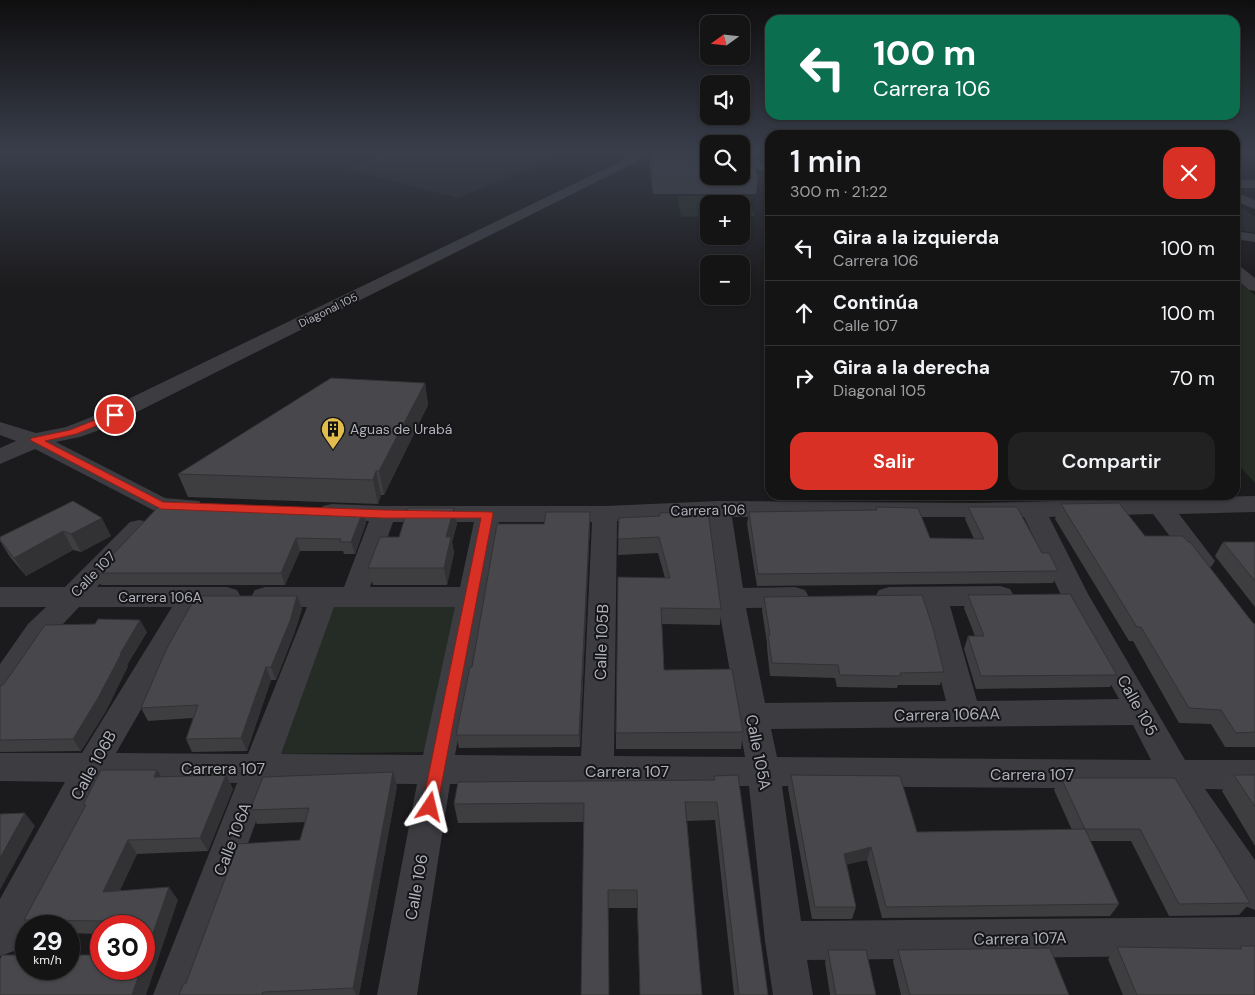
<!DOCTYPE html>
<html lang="es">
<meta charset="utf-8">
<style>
body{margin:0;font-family:"DM Sans",sans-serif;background:#212122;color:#f1f3f6;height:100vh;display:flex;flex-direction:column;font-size:19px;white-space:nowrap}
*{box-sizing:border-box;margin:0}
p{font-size:16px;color:#9d9ea0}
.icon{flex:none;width:28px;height:28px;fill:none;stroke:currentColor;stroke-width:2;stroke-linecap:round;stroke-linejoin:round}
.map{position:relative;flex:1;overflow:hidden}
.drawer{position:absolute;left:765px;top:130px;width:475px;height:370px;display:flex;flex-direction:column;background:#141415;border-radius:15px;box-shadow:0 1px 4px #0004,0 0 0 1px #333334}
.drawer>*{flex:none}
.banner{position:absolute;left:765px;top:15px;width:475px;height:105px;border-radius:15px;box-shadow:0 1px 4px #0004,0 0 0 1px #333334;background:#0b6e4f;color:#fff;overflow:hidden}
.needle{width:32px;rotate:255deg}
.tools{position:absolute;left:700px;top:15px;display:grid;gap:10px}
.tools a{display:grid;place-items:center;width:50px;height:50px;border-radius:10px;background:#141415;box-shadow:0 1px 4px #0004,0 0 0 1px #333334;font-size:25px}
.speed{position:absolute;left:15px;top:915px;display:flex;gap:10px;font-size:25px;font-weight:700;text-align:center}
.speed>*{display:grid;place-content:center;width:65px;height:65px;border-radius:50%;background:#141415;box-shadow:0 1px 4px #0004,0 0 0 1px #333334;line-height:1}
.speed small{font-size:12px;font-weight:400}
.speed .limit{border:8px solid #d22;background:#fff;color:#111}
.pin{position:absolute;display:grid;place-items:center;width:42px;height:42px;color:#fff;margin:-21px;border:2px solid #fff;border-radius:50%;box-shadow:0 1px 5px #0007}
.me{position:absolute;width:55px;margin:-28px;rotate:10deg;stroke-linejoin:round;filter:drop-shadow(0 0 4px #0008)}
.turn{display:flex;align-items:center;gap:18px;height:105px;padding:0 25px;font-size:22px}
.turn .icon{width:65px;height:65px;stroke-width:2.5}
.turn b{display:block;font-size:35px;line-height:42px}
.round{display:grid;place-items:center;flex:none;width:52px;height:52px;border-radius:15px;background:#212122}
.head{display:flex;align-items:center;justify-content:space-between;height:85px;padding:0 25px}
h1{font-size:30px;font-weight:600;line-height:38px}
.cta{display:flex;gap:10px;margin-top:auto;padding:10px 25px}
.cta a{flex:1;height:58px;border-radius:15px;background:#d93025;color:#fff;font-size:20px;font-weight:600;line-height:58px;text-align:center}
.cta a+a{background:#212122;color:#f1f3f6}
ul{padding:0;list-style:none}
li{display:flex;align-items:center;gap:15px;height:65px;padding:0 25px;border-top:1px solid #333334}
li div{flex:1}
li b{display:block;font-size:19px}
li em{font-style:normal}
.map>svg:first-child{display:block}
.built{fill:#272629}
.green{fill:#252c26}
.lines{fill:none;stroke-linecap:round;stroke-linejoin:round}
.street{fill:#3c3c41;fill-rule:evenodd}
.wall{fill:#3e3e41}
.shaded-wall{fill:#323235}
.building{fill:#48484c;stroke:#323235}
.route{fill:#d93025;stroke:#8d1f18}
.labels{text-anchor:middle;stroke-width:4;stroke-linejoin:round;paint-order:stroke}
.far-street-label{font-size:11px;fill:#aeb1bb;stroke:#161517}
.poi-label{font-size:14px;fill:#aeb1bb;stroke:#161517;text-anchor:start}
.street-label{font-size:14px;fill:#aeb1bb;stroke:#161517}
.near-street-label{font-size:16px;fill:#aeb1bb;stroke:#161517}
</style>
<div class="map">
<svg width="1255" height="995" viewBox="0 0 1255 995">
<rect width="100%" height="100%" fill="#1b1a1c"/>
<!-- built -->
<path class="built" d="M390 151H571L458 198 346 169Z
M1235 203 1255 217V233L1235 229Z"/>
<!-- green -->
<path class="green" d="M747 195 755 216H741V204H709V216L681 217 677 196Z
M1235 279 1255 295V483L1235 461Z
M456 603 428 752 280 754 331 605Z"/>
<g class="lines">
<!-- street -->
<path class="street" d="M642 151H658L105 428 80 437 56 442 165 498 199 501 203 506 199 511C185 515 167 514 153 510L35 449 0 464V448L16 441 0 435V422L36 433 66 427 89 418Z
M747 151H759L756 160 763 163H770V171C760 171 750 169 743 161Z
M1239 151 1255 152V161Z
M1235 180H1255V188H1235Z
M1235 192 1255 200V209L1235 201Z
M1235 231 1255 234V242L1235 239Z
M1235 265 1241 267 1255 278V291L1249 290 1235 278Z
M1255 496V512L1179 514 1215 561 1211 567 1202 570 1193 567 1153 514 1049 517 1088 594 1185 760H1255V790L1205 789 1255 860V910L1242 905 1167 789 782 786 801 921 1255 917V955L807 960 813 995H773L765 941 749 786 450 784 417 995H377L417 784 270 783 193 995H153L237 783 100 782 14 951 0 956V899L65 782 0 781V753H82L172 607H79L48 640 11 696 0 699V664L28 624 46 607H0V587H65L130 522 139 520 148 522 151 528 97 587H227L237 590 241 597 237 604 227 607H200L116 753 248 754 307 607H265L255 604 251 597 255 590 265 587H344L369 521 332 520 323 518 320 512 323 506 332 504 384 506H605L719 501 974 503ZM708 517 717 598 745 757 614 756 617 521ZM732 517H1024L1061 595 1119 699 977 701 950 606H1000L1010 603 1014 596 1010 589 1000 586 889 587 879 590 875 597 879 604 889 607 922 606 946 701 765 703 746 608 795 607 805 604 809 597 805 590 795 587 743 588ZM393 522H474L460 587H370ZM499 522H592L581 756 455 755ZM334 607H455L423 755 281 754ZM1133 725 1151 760 777 757 771 729Z"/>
</g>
<!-- wall -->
<path class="wall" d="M650 151 758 177 756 194H653L650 165Z
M425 383 428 405 384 495H381L378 504 188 497 178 474Z
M73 501 111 536 81 552 73 550 26 576 10 557 0 541V537Z
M1061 504 1145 536 1255 624V747H1225L1211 724 1179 723 1133 641H1129L1055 519Z
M876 507 930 538 974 539 965 519 968 507 1042 553 1058 571 1053 583 757 586 747 524 749 512 876 510Z
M454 508 457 524 452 542 454 553 447 585H373L368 568 399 537Z
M363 511 366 523 355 554H344L343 551H300L285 585H101L95 573Z
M660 516 721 609 720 625 662 624 664 670 743 732 741 749H616V733L665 578 658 553 618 555 619 518Z
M590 524 580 747 459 748 456 735 472 667Z
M1223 542H1255V607L1215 556Z
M968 595 1117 675 1110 687 976 689 964 649 968 636H975L964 608Z
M297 596 302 609 294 634 276 680H271L247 751 192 752 186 739 193 718 148 721 141 708Z
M764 597 944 672 940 685H898L897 688 837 687 835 678 770 676 767 648V643L762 610Z
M147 632 127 665 128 666 106 711 81 751 0 752V686Z
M226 775 233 789 208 851 137 854 120 890 178 900 90 955 98 934 69 933V926H30L24 920 85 808 83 805 161 777Z
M791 775 917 832 1072 830 1054 790 1061 778H1175L1250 903 1239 915 1169 916 1131 841H1090L1119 904 1110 916 882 918 867 860 847 864 856 907 852 919H812L788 788Z
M1234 775H1255V846L1222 791Z
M714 776 768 995H734L715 820 687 821 702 995H640L637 908H608L609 995H581L584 822 458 823 454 804 714 780Z
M397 786 359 995H179L186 983 300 840 305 822 257 824 250 810Z
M1240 946H1255V995H1123L1108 959 1117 947 1237 949Z
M828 950 876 995H830L825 962Z
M898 950 1069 995H901L893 961Z"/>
<!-- shaded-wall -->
<path class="shaded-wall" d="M425 383 428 405 384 495 379 471Z
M376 471 381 495 378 504 373 480Z
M454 508 457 524 452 542 454 553 447 585 444 568 446 537Z
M363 511 366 523 355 554 351 542Z
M590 512V524L580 747 579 735Z
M102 518 111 536 81 552 71 534Z
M63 531 73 550 26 576 14 558Z
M296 538 300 551 285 585 281 573Z
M297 596 302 609 294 634 276 680 271 667Z
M140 620 147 632 127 665 128 666 106 711 81 751 73 739 120 654Z
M266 667 271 680 247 751 241 738Z
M157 770 165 784 154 777Z
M393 772 397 786 359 995H356L353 988Z
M226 775 233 789 208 851 200 838Z
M25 813 35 826 0 890V858Z
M128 840 137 854 113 905 103 892Z
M871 847 867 860 841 866 844 854Z
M169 887 178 900 146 995H132L141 969H144V959Z"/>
<!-- building -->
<path class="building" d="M651 151H709V176H741V151H747L758 177H654Z
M331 378 425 383 379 471H376L373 480 178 474Z
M73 501 102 518 71 534 63 531 14 558 0 540V537Z
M162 503 363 511 351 542H340L341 539 296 538 281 573H95Z
M1119 503 1145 536H1183L1188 542H1190L1253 623 1255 624V732L1236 733 1221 710 1189 708 1141 627H1137L1061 504Z
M876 507 918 508 930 538 984 539 968 507H1017L1042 553H1049L1058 571 758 574 749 512 877 510Z
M408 508H454L446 537H451L444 568H368L380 537H399Z
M708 511 721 609 661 608 664 670 732 669 743 732 616 733 618 577 670 578 659 537 618 539 619 518 660 516V513Z
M546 512H590L579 735H456L470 667H472L497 524H544Z
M1223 542H1255V581Z
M1070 594 1117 675 981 676 968 636H984L968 595Z
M922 595 933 628 944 672 900 673V676L840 675 838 665 772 663 768 635H770L764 597Z
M196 596H297L290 621 271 667H266L241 738 186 739 198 705 141 708 166 650Z
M98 619 140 620 120 654H121L98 698 73 739 0 740V686L4 684 45 625 95 624Z
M101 770H157L154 777 226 775 200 838 128 840 103 892 169 887 144 959V926H101V969H141L132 995H0V959L2 955H26V969H69V955H90L103 921 24 920 86 805H83Z
M393 772 353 988 263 992 262 995H179L183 985 186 983 238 844 300 840 309 808 250 810 263 777Z
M738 775 768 995H739L717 802H685L702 995H640L637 890H608L609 995H581L584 803 454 804 458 782 715 780 714 776Z
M791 775 900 776 917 832 1085 829 1119 904 886 907 871 847 844 854 856 907H815Z
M1234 775H1255V807Z
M1061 778H1175L1250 903 1179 904 1140 829H1085Z
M25 813 0 858V814Z
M1240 946H1255V995H1137L1117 947 1242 949Z
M1050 948 1069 995H910L898 950Z
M828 950H866L876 995H836Z"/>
<!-- sky -->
<linearGradient id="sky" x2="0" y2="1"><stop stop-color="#0f0e0f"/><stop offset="0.52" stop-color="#393e4b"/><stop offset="1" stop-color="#393e4b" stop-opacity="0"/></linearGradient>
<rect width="1255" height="291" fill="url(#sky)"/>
<!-- route -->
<path class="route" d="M115 412 118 413V417L76 434 45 441 163 502 384 510 492 512 493 514 436 813 430 815 424 813 422 807 481 518H384L161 509 30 440 32 438 70 430Z"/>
<!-- icons -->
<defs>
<g id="building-pin" transform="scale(1.25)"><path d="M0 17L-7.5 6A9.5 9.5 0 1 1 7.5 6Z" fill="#e2bc4d" stroke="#161517"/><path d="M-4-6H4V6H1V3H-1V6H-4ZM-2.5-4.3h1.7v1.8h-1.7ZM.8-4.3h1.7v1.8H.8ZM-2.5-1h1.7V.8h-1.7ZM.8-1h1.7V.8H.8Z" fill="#111"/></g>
</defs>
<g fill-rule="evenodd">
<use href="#building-pin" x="333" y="429"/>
</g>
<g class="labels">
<!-- far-street labels -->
<g class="far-street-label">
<text transform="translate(328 310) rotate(-26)" y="4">Diagonal 105</text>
</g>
<!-- poi labels -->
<g class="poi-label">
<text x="350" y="434">Aguas de Urabá</text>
</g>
<!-- street labels -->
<g class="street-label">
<text transform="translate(708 510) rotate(-1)" y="5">Carrera 106</text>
<text transform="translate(93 574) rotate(-46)" y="5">Calle 107</text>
<text x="160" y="602">Carrera 106A</text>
</g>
<!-- near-street labels -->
<g class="near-street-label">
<text transform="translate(601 642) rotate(-88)" y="6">Calle 105B</text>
<text transform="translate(1138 705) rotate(61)" y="6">Calle 105</text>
<text transform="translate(947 714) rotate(-1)" y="6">Carrera 106AA</text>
<text transform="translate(759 752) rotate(79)" y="6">Calle 105A</text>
<text transform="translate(93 765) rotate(-61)" y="6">Calle 106B</text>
<text x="223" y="774">Carrera 107</text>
<text x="627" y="777">Carrera 107</text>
<text x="1032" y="780">Carrera 107</text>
<text transform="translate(232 839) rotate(-69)" y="6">Calle 106A</text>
<text transform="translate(416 887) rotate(-80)" y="6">Calle 106</text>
<text transform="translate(1020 938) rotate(-1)" y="6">Carrera 107A</text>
</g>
</g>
</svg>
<div class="tools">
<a><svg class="needle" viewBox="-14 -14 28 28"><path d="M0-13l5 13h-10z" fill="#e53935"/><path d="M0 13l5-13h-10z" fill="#9d9ea0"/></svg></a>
<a><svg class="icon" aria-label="sound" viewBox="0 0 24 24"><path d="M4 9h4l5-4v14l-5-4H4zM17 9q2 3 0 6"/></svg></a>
<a><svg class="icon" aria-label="search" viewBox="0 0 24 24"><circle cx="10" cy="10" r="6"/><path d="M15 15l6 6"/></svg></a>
<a>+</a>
<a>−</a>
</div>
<div class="speed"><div>29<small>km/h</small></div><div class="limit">30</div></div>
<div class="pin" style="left:115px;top:415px;background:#d93025"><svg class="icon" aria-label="arrive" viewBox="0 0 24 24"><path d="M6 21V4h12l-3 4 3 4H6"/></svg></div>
<svg class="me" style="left:430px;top:807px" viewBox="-20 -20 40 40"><path d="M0-17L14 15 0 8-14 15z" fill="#d93025" stroke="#fff" stroke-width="4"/></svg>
<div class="banner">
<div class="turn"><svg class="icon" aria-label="left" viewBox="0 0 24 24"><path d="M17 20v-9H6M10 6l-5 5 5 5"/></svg><div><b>100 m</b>Carrera 106</div></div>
</div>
<section class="drawer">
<div class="head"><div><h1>1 min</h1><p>300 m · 21:22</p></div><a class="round" style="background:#d93025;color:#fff"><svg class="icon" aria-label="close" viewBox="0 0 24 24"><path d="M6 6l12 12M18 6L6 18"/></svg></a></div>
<ul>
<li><svg class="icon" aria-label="left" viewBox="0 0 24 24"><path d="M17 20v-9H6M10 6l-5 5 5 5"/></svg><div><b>Gira a la izquierda</b><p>Carrera 106</p></div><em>100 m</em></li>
<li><svg class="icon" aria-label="ahead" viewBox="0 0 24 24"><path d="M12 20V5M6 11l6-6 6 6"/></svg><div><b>Continúa</b><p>Calle 107</p></div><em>100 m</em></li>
<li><svg class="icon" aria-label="right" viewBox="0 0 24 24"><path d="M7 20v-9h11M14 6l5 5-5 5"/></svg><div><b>Gira a la derecha</b><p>Diagonal 105</p></div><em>70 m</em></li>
</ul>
<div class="cta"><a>Salir</a><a>Compartir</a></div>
</section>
</div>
